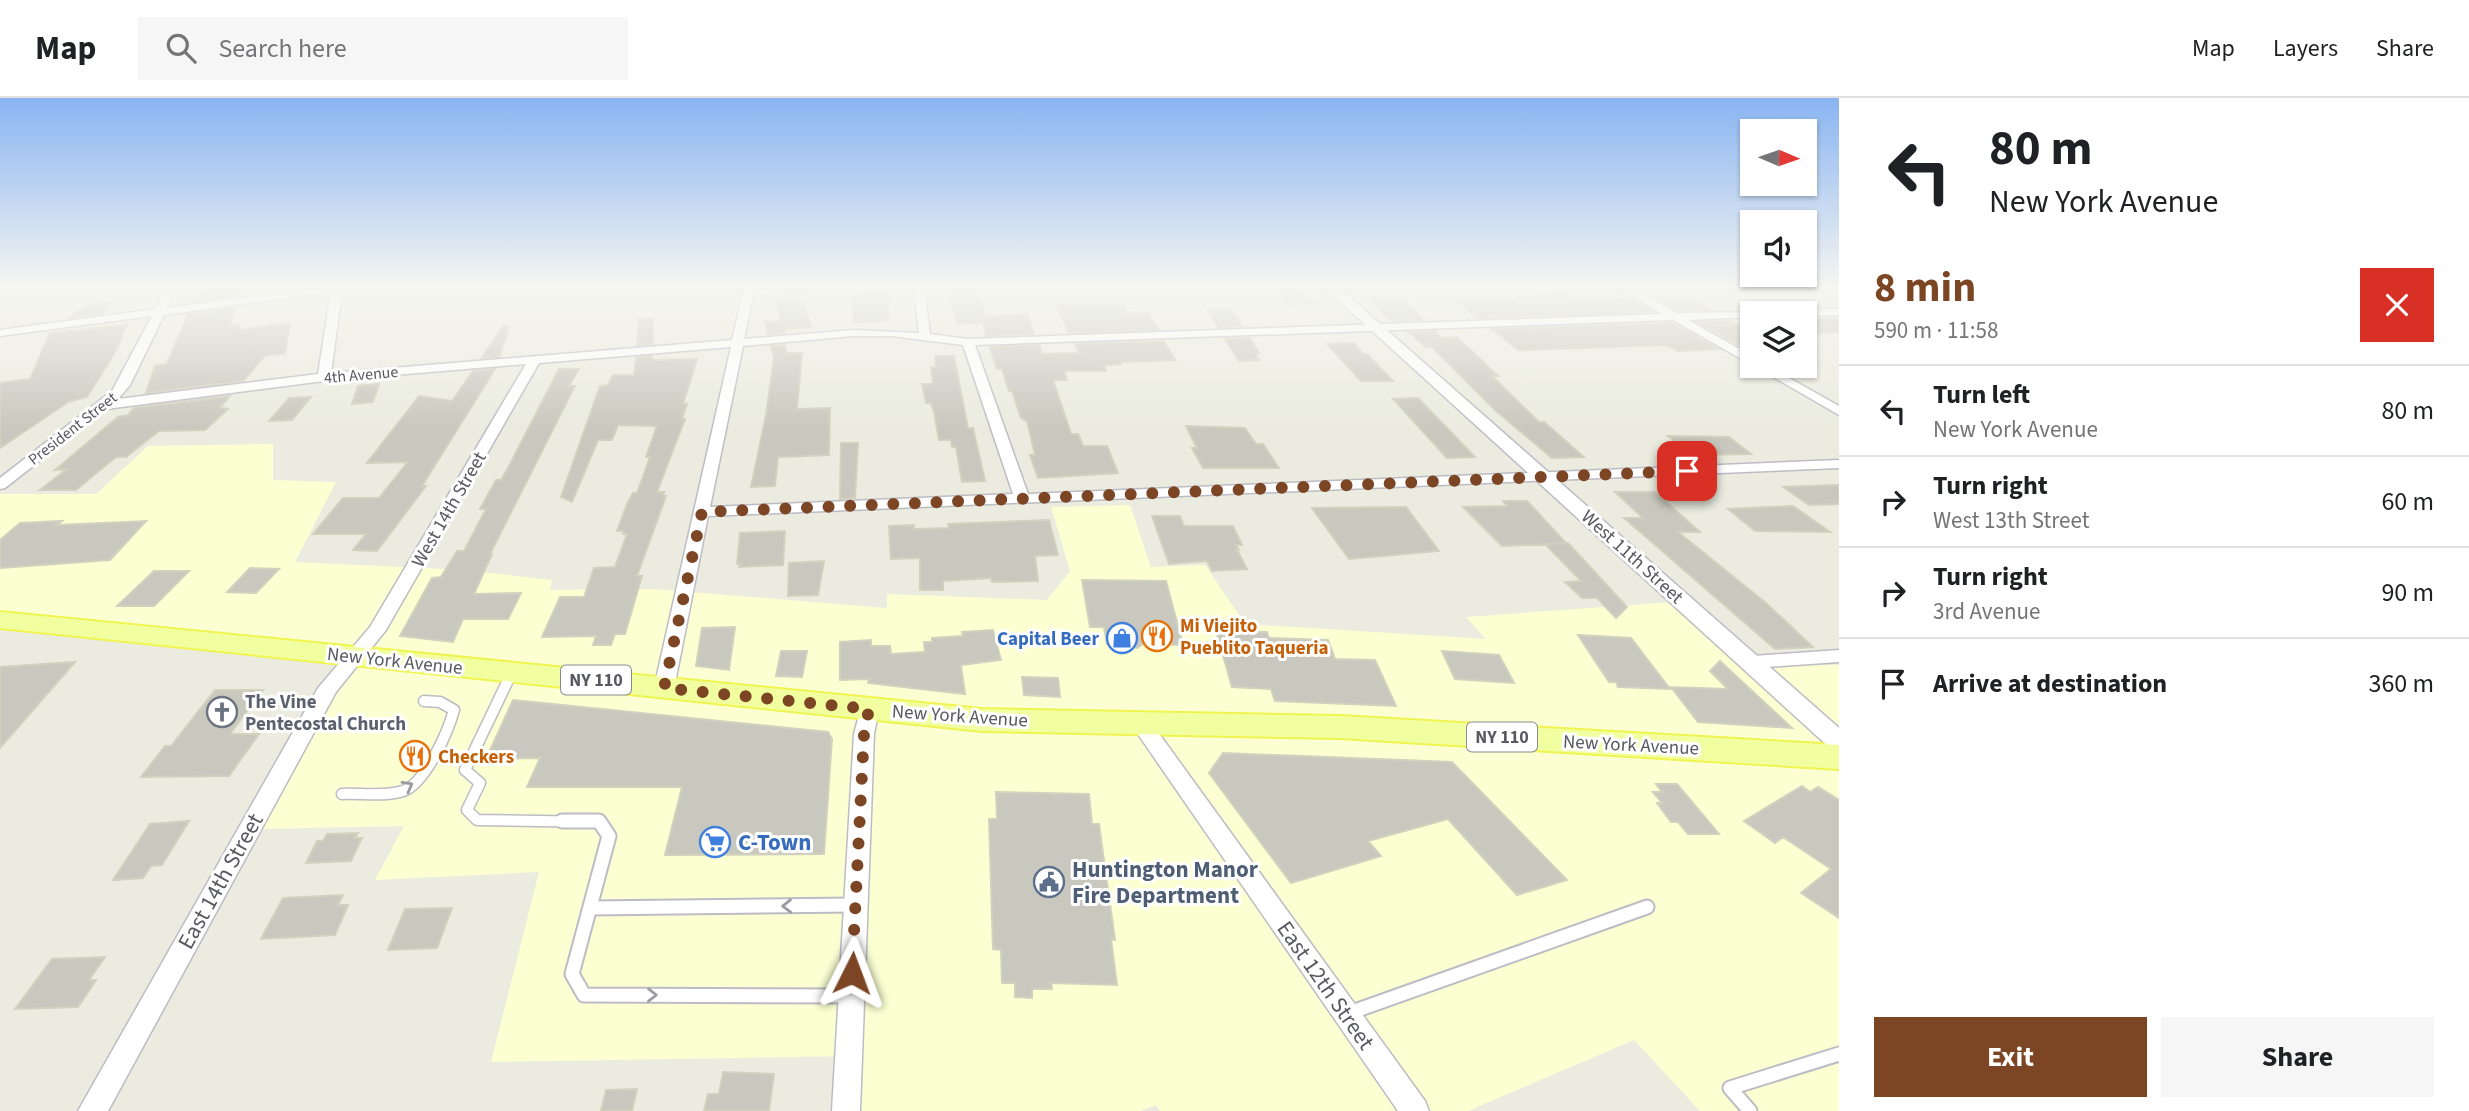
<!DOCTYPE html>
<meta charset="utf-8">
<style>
body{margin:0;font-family:"Source Sans 3",sans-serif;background:#f6f6f6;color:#202124;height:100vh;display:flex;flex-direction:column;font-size:26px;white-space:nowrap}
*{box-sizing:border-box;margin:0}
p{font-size:23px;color:#757577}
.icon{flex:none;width:38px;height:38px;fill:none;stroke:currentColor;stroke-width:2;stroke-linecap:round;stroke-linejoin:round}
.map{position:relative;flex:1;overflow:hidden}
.panel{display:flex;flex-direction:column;background:#fff;width:630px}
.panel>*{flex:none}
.hud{background:#fff;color:#202124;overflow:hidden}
.needle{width:46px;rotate:92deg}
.buttons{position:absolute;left:1740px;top:21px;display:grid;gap:14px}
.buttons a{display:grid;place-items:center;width:77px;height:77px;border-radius:0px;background:#fff;box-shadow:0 2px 5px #0004;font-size:35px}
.pin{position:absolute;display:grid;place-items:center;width:60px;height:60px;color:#fff;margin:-30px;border-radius:14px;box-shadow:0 4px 10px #0006}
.me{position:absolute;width:77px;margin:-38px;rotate:3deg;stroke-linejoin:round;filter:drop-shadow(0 0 5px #0008)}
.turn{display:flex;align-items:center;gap:24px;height:147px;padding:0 35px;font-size:32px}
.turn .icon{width:91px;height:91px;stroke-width:2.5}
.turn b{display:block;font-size:49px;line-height:60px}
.round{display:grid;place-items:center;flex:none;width:74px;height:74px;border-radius:0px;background:#f6f6f6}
.headline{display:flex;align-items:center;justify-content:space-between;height:119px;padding:0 35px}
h1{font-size:42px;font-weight:700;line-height:52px;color:#7c4524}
.button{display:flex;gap:14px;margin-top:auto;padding:14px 35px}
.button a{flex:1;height:80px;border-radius:0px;background:#7c4524;color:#fff;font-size:28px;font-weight:700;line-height:80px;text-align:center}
.button a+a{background:#f6f6f6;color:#202124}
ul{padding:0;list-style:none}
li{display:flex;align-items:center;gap:21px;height:91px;padding:0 35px;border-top:2px solid #e0e0e0}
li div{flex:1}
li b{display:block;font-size:26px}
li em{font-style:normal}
header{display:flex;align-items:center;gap:42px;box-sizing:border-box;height:98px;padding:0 35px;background:#fff;border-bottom:2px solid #e0e0e0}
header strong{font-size:33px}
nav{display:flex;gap:38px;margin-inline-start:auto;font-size:24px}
.search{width:490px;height:63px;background:#f6f6f6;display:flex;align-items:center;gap:18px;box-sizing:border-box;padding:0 24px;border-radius:0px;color:#757577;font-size:26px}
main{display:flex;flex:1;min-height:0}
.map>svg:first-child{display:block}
.commercial{fill:#fbffd2}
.building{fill:#c9c8be;stroke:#d1d1be;stroke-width:2}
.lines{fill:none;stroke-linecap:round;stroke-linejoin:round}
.service-far1-casing{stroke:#bcbcc4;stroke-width:13}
.service-casing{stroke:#bcbcc4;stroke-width:17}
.minor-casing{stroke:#bcbcc4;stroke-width:3}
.tertiary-casing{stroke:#bcbcc4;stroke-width:3}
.primary-casing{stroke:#eff450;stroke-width:4}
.service-far1{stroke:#fff;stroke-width:10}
.service{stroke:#fff;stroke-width:13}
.minor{fill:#fff;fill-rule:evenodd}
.tertiary{fill:#fff;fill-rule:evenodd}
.primary{fill:#f1ffa1;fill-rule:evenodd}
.oneway{stroke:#9b9ba0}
.route{stroke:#7c4524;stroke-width:12;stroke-dasharray:0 21.6}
.labels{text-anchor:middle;stroke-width:6;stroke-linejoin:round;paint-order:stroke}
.far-street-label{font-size:16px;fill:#585961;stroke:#fff}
.shield{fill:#fff;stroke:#8a8b90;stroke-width:2}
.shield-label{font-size:18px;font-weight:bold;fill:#585961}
.street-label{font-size:19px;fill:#585961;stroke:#fff}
.food-label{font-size:19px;font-weight:bold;fill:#c56008;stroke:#fff;text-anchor:start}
.shop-label{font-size:19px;font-weight:bold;fill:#366cbe;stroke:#fff;text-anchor:end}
.worship-label{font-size:19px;font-weight:bold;fill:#5b616d;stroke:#fff;text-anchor:start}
.near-shop-label{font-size:23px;font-weight:bold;fill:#366cbe;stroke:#fff;text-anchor:start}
.near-service-label{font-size:23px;font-weight:bold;fill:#4e5e75;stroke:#fff;text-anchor:start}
.near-street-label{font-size:23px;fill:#585961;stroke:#fff}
</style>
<header>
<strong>Map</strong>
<div class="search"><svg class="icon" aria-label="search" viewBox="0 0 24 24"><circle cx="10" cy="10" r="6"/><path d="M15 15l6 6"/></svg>Search here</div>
<nav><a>Map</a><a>Layers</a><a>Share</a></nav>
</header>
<main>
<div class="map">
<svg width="1839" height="1013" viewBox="0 0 1839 1013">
<rect width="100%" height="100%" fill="#ebecdf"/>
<!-- commercial -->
<path class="commercial" d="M273 346V382L336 384 295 464 464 472 552 482 550 492 653 491 887 510V496L1047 502 1070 473 1051 409 1130 407 1151 469 1205 467 1245 526 1486 541 1466 519 1688 503 1761 568 1839 567V1013H1700L1634 942 1468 1013H1160L1156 1007 1141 1013H859L861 958 491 964 539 774 375 782 404 728 257 731 333 591 366 555 14 518 0 532V396H96L148 348Z"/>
<!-- building -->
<path class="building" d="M216 190H243L241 197 193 204 198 193Z
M948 190H976L986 218 1027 216 1034 236 986 238 983 225 957 226Z
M1272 190H1299L1316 206 1289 207Z
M888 194V222L854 225 852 196Z
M1567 195 1578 202 1633 201 1653 214 1478 220 1456 203 1519 202 1512 197Z
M1400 197 1424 222 1395 223 1386 219 1367 198Z
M1657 200H1689L1711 212H1678Z
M793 201 794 204 803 203 811 229 784 231 785 235 768 236 765 224 781 223 776 202Z
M110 205 103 215 69 220 86 207Z
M1056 207H1124L1126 214 1149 215 1158 232 1069 235Z
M236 210 229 228 239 227 238 232 290 225 285 255 265 258 243 283 146 295 155 268 167 266 188 216Z
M1207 211H1231L1242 228 1218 229Z
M639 220 653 221V246L637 247Z
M1835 220 1839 222V234L1804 235V221Z
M1730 223 1752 235V250H1744L1697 224Z
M1672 225 1719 251 1679 253 1665 247 1523 252H1518L1492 231Z
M127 227 114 256 87 299 68 304 0 350V285L30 281 50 235Z
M504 227 509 230 499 259 482 260Z
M1435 233 1441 240 1457 239 1498 278H1492L1539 324H1544L1584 359 1552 360 1495 312 1432 249H1426L1408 234Z
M1250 240 1259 255H1255L1259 262 1239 263 1225 241Z
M1164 243 1175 262 1120 264 1121 266 1104 267 1106 273H1064L1067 282H1053L1071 336H1078L1083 348H1107L1118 375 1038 380 1030 357H1035L1027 323 1021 320 1012 293H1009L1002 271H997L990 249 1039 247 1042 256 1079 255 1075 246Z
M1354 245 1363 256H1367L1393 283H1361L1327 246Z
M785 247 786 255H802L797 311 830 310 829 357 778 359 775 388 751 389 766 317 774 261 771 248Z
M652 258V262L697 261 683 306H687L682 321H685L657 394H664L663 398H666L637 478H642L625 536H615L611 547H593L596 538 542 539 560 499H584L594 470 615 469 627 436H623L624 433H617L627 406 633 395H637L650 359H646L657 328 618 327 612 342H598L572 404 561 399 600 288 608 287 613 277H634L636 260Z
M935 258H954L968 331 973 330 985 383 962 384 956 349H952L951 342H939L934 314 931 305H926L922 286H933L931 269H936Z
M495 271 422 388H426L377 453 353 452 366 436H313L343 400H379L408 364 367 365 419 298 452 303 473 273Z
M559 271H579L569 288H575L490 456H492L474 496 521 495 508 521H463L453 544 400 538 432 480 441 479 457 453H464L486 411H480L490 393 496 382H501L508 370Z
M379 286 373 304 352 306 358 288Z
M230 298 220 309 228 311 205 332 159 333 126 359H116L76 392H40L67 371 55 372 118 319 128 317 134 310Z
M311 299 292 322 269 323 289 300Z
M1418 300 1475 359 1447 360 1393 301Z
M1186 328 1245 330 1256 346H1263L1279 370H1203L1192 350H1197Z
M1668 338 1729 339 1751 356 1692 357Z
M841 345H858L855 400 840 401Z
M1839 387V406L1809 407 1783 389Z
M1615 394H1655L1700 434H1678L1766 505 1813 549 1775 551 1624 420H1643Z
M1503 403H1527L1566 445 1502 448 1463 409 1507 408Z
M1793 408 1830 434 1755 433 1728 411Z
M1406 409 1439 453 1349 461 1312 410Z
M1152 418H1180L1184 428H1233L1242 447H1236L1239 452H1237L1247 471 1212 473 1207 463 1169 466Z
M1049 422 1058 457 1035 458 1038 483 992 484 991 480 943 483V492H920V460L891 461 889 428 914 427V431L949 430 948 426Z
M62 423 57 427 146 423 110 462 0 470V442L20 425Z
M785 433 783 467 739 469 740 466H737L740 435Z
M1568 445 1627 509 1616 520 1597 500H1582L1565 484 1581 483 1545 446Z
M824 463 818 497 788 498 789 465Z
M250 470 279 471 256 495 227 494Z
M154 473H189L154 508H117Z
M1082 482 1166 483 1183 547 1143 546 1137 550 1131 547 1107 546 1104 529H1090Z
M735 529 729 572 696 568 702 530Z
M993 532 1001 562 961 567 965 596 868 585 869 581 840 582V544L871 542V548H890L891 556 925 554 924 544H932V540L963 538 962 534Z
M1216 533 1267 534 1269 540 1328 542 1335 561 1375 562 1396 608 1275 603 1271 591 1232 589Z
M1578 537 1631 540 1670 591 1618 589 1616 584H1609Z
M781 553H807L802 579 776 578Z
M1442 553 1499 557 1514 585 1455 581Z
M1720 563 1792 630 1698 624 1671 589 1728 591 1710 573Z
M75 564 0 650V569Z
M1022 579 1058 580 1060 599 1024 597Z
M215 592H263L230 636H259L229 678 141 679 165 648H171Z
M513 602 828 634 832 641 824 756 665 757 682 689H527L540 660 486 661Z
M1223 655 1452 664 1567 782 1517 797 1448 721 1368 743 1381 758 1291 785 1209 675Z
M1656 686H1677L1719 736H1688L1678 724H1671L1657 705H1662L1653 694H1662Z
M1802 688 1810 694 1818 689 1839 702V820L1801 795 1831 771 1783 739 1775 745 1744 723Z
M996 694 1089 696 1092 726H1099L1115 842 1111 841 1117 887 1051 885 1052 891H1032V900L1015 899V885H1002L1001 852 993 851 989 721H997Z
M189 723 162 767 151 768 143 780 113 782 150 726Z
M358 735 355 740H362L351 763 306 765 317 743H323L327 736Z
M343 797 338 807H348L335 837 261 841 283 800Z
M452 810 437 850 388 852 405 811Z
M105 859 89 882H96L78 909 15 911 52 861Z
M723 974 774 976 769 1013H704L708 996H719Z
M637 991 632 1013H601L606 992Z"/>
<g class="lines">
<!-- service-far1 casing -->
<g class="service-far1-casing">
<path id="service-far1" d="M512 574 465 672 480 685 467 712 477 722 600 724
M342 696C361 695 385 699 403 693 425 686 448 634 454 612L440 604 424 603"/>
</g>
<!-- service casing -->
<g class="service-casing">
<path id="service" d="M562 723H599L609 738 572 876 584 897 849 898
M590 810 853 807
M1349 915 1647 809
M1750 1013 1730 990 1839 956"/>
</g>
<!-- minor casing -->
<g class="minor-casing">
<path id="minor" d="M166 190H176L167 210 314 190H346L342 193 331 275 732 242 744 190H803L753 197 744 241 853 232 919 235 914 190H924L930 236 968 241 1662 216 1620 190H1633L1677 215 1756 214 1752 215V219L1688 222 1752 258V267L1673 222 975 247 1028 396 1839 362V370L708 418 674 590 671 595H657L654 590 731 249 539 265 386 532 336 594 108 1013H78L318 590 370 529 526 266 324 283 106 311 5 390 0 391V380L112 293 152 218 0 238V232L155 211ZM331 194 318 276 118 301 130 287 164 217ZM853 238H891L963 247 1013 396 710 409 743 248Z
M1839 211V217L1804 218V215H1785L1790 212Z
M1754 268H1768L1839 308V317Z
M1839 552V564L1753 570 1746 568 1744 564 1746 560 1753 558Z
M869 604 876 606 879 611 874 636 860 1013H832L854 636 862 606Z
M1140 617 1147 619 1425 1003 1429 1013H1398L1133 629 1130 624 1133 619Z"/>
</g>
<!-- tertiary casing -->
<g class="tertiary-casing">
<path id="tertiary" d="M1325 190H1339L1839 630V653L1830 650Z"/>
</g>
<!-- primary casing -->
<g class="primary-casing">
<path id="primary" d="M0 514 982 611 1340 618 1839 647V671L1340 640 982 633 0 530Z"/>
</g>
<!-- service-far1 -->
<use href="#service-far1" class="service-far1"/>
<!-- service -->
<use href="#service" class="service"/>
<!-- minor -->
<use href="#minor" class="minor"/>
<!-- tertiary -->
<use href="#tertiary" class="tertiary"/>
<!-- primary -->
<use href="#primary" class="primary"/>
</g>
<!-- one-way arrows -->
<defs><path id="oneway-chevron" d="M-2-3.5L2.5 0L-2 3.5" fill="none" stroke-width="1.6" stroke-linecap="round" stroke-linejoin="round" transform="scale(1.75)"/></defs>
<g class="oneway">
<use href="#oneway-chevron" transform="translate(408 688) rotate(-29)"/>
<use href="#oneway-chevron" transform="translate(787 808) rotate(179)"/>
<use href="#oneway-chevron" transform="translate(652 897)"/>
</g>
<!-- sky -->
<linearGradient id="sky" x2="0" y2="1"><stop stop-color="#89b4f1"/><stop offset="0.57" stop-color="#f6f6f1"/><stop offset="1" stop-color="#f6f6f1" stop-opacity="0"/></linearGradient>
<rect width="1839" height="332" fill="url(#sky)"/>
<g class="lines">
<!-- route -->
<path class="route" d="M852 875 864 636 869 611 664 590 702 414 1687 373"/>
</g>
<!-- icons -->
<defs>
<g id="restaurant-ring" transform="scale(1.575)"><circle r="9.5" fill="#fff" stroke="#e8710a" stroke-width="1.5"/><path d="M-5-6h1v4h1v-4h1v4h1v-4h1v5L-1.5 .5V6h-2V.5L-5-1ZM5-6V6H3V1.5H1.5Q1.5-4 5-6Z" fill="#e8710a"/></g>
<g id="shop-ring" transform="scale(1.575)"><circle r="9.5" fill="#fff" stroke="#3f7fe0" stroke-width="1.5"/><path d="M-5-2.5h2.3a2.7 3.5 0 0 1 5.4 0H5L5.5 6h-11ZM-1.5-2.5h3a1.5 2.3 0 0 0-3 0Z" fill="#3f7fe0"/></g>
<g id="church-ring" transform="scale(1.575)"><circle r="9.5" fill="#fff" stroke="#6b7280" stroke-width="1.5"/><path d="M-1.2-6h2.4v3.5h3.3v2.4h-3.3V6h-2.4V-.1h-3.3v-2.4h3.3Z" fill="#6b7280"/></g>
<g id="supermarket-ring" transform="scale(1.575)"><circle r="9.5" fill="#fff" stroke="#3f7fe0" stroke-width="1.5"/><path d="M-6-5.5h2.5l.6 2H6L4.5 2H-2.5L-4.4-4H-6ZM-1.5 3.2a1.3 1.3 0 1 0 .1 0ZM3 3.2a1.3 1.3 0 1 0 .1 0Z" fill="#3f7fe0"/></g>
<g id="civic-ring" transform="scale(1.575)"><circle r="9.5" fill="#fff" stroke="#5c6f8a" stroke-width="1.5"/><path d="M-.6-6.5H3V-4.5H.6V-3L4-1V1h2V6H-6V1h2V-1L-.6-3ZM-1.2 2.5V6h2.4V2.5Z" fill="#5c6f8a"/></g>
</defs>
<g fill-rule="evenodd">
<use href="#restaurant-ring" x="1157" y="538"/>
<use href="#shop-ring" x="1122" y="540"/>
<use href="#church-ring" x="222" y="614"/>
<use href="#restaurant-ring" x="415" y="658"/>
<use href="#supermarket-ring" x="715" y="744"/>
<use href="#civic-ring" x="1049" y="784"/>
</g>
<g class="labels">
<!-- far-street labels -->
<g class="far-street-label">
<text transform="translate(361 276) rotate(-5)" y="6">4th Avenue</text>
<text transform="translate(72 330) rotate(-38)" y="6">President Street</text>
</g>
<!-- shield labels -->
<g class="shield">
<rect x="561" y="567.5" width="70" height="29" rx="5"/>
<rect x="1467" y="624.5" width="70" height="29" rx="5"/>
</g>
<g class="shield-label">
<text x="596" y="588">NY 110</text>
<text x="1502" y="645">NY 110</text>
</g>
<!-- street labels -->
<g class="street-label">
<text transform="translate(448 411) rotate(-60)" y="7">West 14th Street</text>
<text transform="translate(1633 458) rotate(42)" y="7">West 11th Street</text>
<text transform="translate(395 562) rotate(6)" y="7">New York Avenue</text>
<text transform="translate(960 617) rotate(4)" y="7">New York Avenue</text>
<text transform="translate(1631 646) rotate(3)" y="7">New York Avenue</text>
</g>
<!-- food labels -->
<g class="food-label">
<text x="1180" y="534">Mi Viejito<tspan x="1180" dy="22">Pueblito Taqueria</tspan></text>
<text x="438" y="665">Checkers</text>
</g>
<!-- shop labels -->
<g class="shop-label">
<text x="1099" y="547">Capital Beer</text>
</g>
<!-- worship labels -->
<g class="worship-label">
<text x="245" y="610">The Vine<tspan x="245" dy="22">Pentecostal Church</tspan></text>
</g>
<!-- near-shop labels -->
<g class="near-shop-label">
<text x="738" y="752">C-Town</text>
</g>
<!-- near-service labels -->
<g class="near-service-label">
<text x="1072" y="779">Huntington Manor<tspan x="1072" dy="26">Fire Department</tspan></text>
</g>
<!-- near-street labels -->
<g class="near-street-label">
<text transform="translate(220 783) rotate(-61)" y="8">East 14th Street</text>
<text transform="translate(1326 887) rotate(55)" y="8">East 12th Street</text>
</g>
</g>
</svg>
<div class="buttons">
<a><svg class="needle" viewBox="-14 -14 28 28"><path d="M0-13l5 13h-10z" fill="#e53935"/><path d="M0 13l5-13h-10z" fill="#757577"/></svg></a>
<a><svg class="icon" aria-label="sound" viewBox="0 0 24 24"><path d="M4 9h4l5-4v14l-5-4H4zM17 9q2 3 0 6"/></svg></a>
<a><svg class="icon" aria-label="layers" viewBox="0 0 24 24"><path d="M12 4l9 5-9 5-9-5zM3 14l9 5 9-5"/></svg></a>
</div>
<div class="pin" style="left:1687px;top:373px;background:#d93025"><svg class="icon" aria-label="arrive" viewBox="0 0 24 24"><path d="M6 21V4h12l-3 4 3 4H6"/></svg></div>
<svg class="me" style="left:852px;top:875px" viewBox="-20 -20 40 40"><path d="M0-17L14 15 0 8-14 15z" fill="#7c4524" stroke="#fff" stroke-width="4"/></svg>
</div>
<section class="panel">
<div class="hud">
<div class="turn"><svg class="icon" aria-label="left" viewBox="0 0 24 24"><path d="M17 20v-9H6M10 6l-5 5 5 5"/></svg><div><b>80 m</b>New York Avenue</div></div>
</div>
<div class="headline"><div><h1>8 min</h1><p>590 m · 11:58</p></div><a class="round" style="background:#d93025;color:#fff"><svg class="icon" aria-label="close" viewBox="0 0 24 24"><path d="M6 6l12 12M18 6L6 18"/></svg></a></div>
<ul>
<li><svg class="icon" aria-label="left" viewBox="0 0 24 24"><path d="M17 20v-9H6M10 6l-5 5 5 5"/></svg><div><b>Turn left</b><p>New York Avenue</p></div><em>80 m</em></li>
<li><svg class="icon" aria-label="right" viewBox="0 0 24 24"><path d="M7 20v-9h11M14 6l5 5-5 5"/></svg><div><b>Turn right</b><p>West 13th Street</p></div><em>60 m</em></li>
<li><svg class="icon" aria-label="right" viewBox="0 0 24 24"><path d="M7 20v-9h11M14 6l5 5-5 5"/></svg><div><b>Turn right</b><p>3rd Avenue</p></div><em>90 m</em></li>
<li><svg class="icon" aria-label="arrive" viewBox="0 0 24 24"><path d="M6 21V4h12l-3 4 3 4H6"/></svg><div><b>Arrive at destination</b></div><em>360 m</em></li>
</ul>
<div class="button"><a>Exit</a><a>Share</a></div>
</section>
</main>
